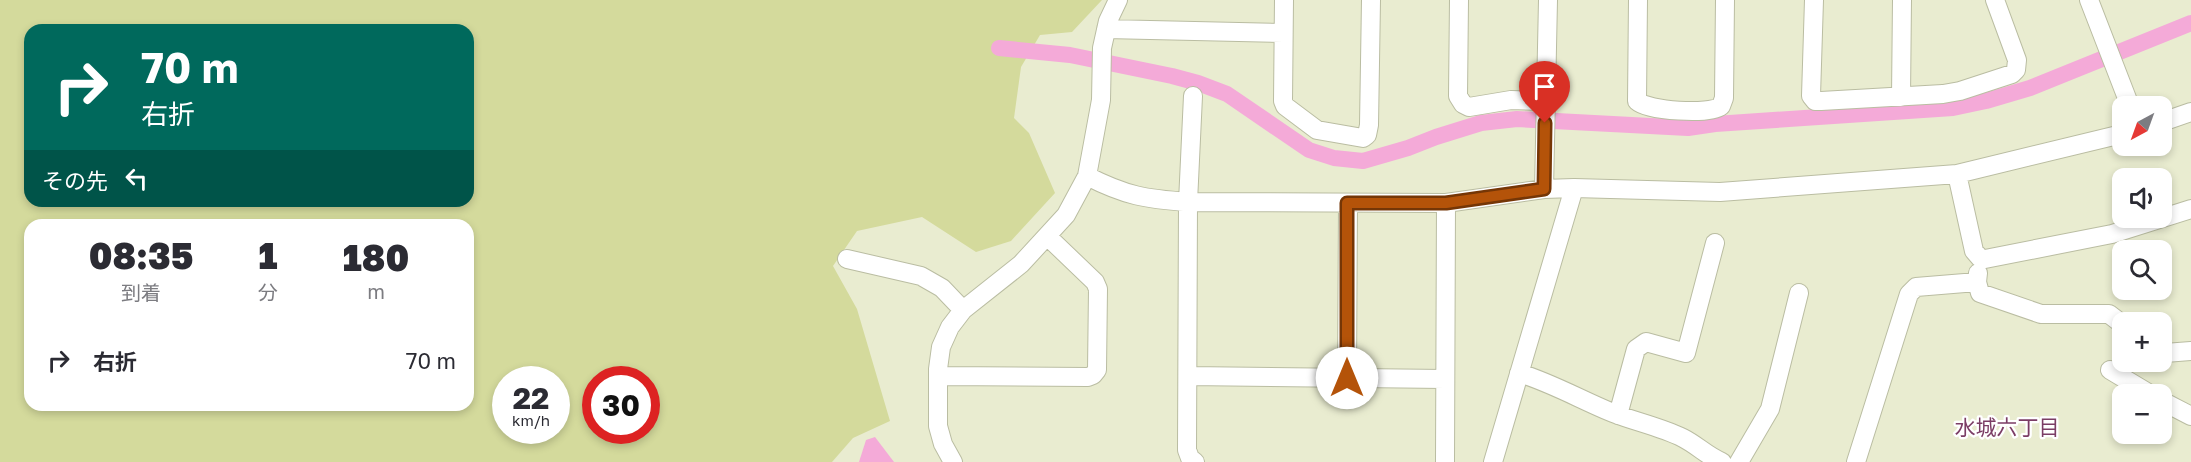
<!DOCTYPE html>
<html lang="ja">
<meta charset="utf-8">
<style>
body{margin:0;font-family:"Golos Text","Noto Sans JP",sans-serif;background:#f2f2f3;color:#2b2b33;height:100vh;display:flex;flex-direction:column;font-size:22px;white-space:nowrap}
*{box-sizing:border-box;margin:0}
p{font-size:20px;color:#7c7c81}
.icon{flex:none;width:33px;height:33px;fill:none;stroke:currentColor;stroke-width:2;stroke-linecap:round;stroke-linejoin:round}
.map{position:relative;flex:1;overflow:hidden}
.details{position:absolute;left:24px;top:219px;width:450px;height:192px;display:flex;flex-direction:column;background:#fff;border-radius:18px;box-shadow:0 3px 9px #0003}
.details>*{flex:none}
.banner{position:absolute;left:24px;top:24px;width:450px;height:183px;border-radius:18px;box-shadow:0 3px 9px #0003;background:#00695c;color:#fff;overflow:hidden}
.needle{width:39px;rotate:221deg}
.fabs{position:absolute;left:2112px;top:96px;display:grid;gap:12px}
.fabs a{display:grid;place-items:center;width:60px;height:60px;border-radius:12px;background:#fff;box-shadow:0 3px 9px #0003;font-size:30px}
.speed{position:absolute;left:492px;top:366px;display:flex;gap:12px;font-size:30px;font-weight:700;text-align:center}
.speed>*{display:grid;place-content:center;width:78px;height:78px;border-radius:50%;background:#fff;box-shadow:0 3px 9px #0003;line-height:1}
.speed small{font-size:15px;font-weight:400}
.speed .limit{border:9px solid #d22;background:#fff;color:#111}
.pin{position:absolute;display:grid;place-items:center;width:51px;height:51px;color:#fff;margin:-62px -26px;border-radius:50% 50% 50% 0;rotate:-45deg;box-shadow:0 0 6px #0007}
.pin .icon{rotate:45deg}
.me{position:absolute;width:66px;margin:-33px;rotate:0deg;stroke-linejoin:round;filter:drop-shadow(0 0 4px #0008)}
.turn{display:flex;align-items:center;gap:21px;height:126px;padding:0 18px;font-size:27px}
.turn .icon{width:78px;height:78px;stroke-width:2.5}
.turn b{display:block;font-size:42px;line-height:51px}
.then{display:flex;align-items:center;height:57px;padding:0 18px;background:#0003;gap:12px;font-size:22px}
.eta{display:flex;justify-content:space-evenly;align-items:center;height:102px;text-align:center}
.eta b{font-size:36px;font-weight:800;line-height:42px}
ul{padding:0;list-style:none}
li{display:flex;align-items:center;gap:18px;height:78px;padding:0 18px}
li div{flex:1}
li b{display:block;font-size:22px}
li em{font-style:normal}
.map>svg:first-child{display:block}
.green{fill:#d4da9c;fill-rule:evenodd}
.water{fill:#f4aad8}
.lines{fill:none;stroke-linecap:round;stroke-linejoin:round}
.canal{stroke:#f4aad8;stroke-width:16}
.minor-casing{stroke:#babda2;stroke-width:20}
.minor{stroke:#fff;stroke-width:18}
.route-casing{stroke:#753606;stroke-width:15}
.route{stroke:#b45309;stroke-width:10}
.labels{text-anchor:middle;stroke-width:4.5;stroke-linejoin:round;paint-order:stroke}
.neighbourhood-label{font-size:21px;fill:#7b3d65;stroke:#fff}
</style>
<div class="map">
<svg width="2191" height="462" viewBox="0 0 2191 462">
<rect width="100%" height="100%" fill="#e9ecd0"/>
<!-- green -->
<path class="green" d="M0 0H1102L1072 32 1040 35 1021 67 1014 118 1029 133 1055 193 1011 241 976 252 922 217 857 231 833 266 857 309 890 421 853 438 832 462H0ZM30 30H468V201H30ZM30 225H468V405H30ZM506 380H556V430H506ZM596 380H646V430H596Z"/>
<!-- water -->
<path class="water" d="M875 437 894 462H859L866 440Z"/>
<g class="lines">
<!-- canal -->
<path class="canal" d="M999 48 1070 55 1172 76 1198 83 1227 94 1309 150 1334 158 1363 161 1408 148 1436 137 1481 123 1517 119 1688 128 1715 124 1953 108 1986 101 2030 88 2191 23"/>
<!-- minor casing -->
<g class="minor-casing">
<path id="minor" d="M1284 0 1283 101 1285 106 1317 130 1363 138 1367 135 1369 125 1371 0
M1459 0 1458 96 1463 104 1469 107 1511 100 1545 101
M1638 0 1637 101C1648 111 1710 115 1721 106L1724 98 1725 0
M1814 0 1811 96 1815 101H1821L1943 94 1960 91 2012 74 2016 70 2017 60 1995 0
M2089 0 2130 106
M1106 29 1283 33
M1193 96 1188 202 1187 450 1190 458 1195 462
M1901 97 1902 0
M2162 122 2191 112
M1957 174 1974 251 1980 258 1985 259 2112 234 2191 209
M1087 176C1126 196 1146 199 1188 202L1446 203 1544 189 1574 188 1720 192 1957 174 2122 134
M1544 189 1548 0
M847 259 921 276 942 288 963 310
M1978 273 1977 282 1980 293 2041 314H2109L2122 324
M2162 351 2165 353 2191 351
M2110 370 2150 394
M1519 373C1552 383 1581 400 1613 413 1636 422 1661 427 1683 438 1697 445 1707 456 1722 462
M938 376 1088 377 1093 375 1097 370 1098 289 1095 282 1047 236
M1188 376 1445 379
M1347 378 1348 203
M2162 401 2191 416
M1618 415 1636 349 1646 342 1686 353 1715 243
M953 462 943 444 938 426V369L941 347 950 327 963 310 1021 264 1066 215 1087 176 1101 100 1102 48 1108 21 1118 0
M1445 462 1446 203
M1493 462 1574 188
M1739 462 1770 409 1799 293
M1856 462 1909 294 1916 287 1977 282"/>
</g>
<!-- minor -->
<use href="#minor" class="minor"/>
</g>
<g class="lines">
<!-- route casing -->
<g class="route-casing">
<path id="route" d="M1347 378V203H1446L1544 189 1545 123"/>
</g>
<!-- route -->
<use href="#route" class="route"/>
</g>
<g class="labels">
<!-- neighbourhood labels -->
<g class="neighbourhood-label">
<text x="2007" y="435">水城六丁目</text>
</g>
</g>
</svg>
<div class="fabs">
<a><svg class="needle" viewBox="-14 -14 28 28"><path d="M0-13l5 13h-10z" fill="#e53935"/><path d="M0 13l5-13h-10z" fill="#7c7c81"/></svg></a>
<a><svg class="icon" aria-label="sound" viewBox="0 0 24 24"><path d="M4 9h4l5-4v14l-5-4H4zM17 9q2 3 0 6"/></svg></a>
<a><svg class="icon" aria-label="search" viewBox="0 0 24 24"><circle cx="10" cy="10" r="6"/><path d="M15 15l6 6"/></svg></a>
<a>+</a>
<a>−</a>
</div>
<div class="speed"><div>22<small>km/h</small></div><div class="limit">30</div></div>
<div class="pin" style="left:1545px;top:123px;background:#d93025"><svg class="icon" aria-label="arrive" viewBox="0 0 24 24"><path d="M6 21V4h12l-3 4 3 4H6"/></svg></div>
<svg class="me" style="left:1347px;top:378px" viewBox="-20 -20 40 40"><circle r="19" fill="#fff"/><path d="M0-13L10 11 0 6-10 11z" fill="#b45309"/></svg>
<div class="banner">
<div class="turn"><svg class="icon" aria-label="right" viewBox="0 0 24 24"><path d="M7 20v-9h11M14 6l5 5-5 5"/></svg><div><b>70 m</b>右折</div></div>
<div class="then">その先<svg class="icon" aria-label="left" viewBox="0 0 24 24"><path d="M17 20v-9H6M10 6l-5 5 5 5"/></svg></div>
</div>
<section class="details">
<div class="eta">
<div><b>08:35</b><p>到着</p></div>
<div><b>1</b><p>分</p></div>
<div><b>180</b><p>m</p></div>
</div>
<ul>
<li><svg class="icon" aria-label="right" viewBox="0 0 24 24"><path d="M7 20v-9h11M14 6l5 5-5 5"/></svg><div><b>右折</b></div><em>70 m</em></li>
</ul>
</section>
</div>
